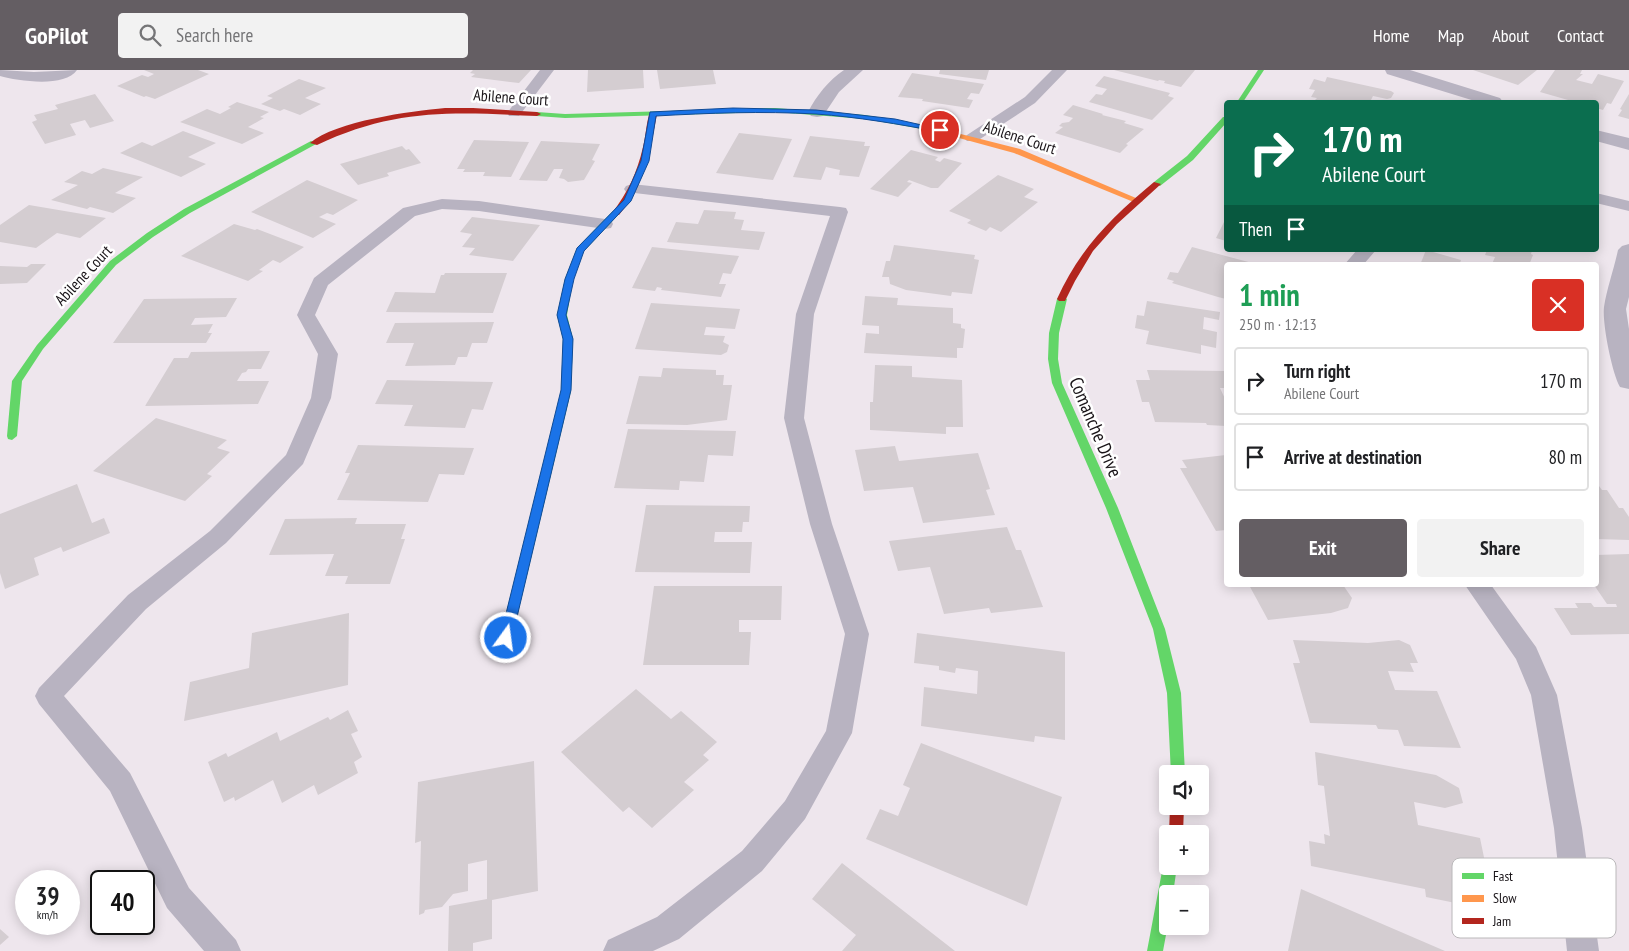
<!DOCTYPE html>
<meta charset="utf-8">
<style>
body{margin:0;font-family:"PT Sans Narrow",sans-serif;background:#f2f2f2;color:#202124;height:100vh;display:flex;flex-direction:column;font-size:19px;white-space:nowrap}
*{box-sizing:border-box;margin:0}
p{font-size:16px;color:#757577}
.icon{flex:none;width:28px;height:28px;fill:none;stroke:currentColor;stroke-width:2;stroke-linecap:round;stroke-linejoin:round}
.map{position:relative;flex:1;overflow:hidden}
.sheet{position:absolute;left:1224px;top:192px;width:375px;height:325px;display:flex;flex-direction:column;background:#fff;border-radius:5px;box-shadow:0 2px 12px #0003}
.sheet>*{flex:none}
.banner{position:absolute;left:1224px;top:30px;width:375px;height:152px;border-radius:5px;box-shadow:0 2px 12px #0003;background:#0b6e4f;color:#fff;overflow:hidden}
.controls{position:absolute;left:1159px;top:695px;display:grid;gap:10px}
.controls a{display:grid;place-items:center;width:50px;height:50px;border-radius:5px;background:#fff;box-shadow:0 2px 12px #0003;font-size:25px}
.speed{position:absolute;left:15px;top:800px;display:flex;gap:10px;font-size:25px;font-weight:700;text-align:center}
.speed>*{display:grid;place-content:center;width:65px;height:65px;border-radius:50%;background:#fff;box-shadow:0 2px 12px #0003;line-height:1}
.speed small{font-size:12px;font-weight:400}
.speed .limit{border:2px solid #111;border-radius:8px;background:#fff;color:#111}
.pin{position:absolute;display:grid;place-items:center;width:42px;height:42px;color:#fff;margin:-21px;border:2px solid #fff;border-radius:50%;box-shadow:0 1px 5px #0007}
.me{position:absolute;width:55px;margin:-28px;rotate:14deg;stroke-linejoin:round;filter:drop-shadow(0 0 4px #0008)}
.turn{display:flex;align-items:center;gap:18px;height:105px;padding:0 15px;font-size:22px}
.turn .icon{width:65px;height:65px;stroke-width:2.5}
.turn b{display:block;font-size:35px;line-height:42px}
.then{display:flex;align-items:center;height:48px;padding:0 15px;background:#0003;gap:10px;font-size:19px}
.round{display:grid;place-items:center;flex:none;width:52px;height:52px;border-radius:5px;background:#f2f2f2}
.head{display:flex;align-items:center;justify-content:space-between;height:85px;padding:0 15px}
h1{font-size:30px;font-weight:800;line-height:38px;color:#1e9e55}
.cta{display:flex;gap:10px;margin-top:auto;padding:10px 15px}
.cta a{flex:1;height:58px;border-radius:5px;background:#645e63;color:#fff;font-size:20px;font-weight:800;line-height:58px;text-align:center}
.cta a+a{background:#f2f2f2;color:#202124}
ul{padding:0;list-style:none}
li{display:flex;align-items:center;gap:15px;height:68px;margin:0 10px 8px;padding:0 5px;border:2px solid #e0e0e0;border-radius:5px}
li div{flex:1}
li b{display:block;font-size:19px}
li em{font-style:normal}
header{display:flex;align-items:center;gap:30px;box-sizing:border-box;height:70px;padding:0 25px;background:#645e63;color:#fff}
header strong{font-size:24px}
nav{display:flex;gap:28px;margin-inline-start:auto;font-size:18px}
.search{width:350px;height:45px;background:#f2f2f2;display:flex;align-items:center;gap:12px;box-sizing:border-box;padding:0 18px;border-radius:5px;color:#757577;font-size:19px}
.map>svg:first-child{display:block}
.building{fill:#d4cdd1}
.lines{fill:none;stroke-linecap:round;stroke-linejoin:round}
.lane{fill:#b8b3c1;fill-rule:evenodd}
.street{fill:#b8b3c1;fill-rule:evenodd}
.fast{fill:#63d668;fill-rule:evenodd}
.slow{fill:#ff974d;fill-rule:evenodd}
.jam{fill:#b3261e;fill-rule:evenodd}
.route{fill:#1a73e8;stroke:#114b97}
.labels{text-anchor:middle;stroke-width:5;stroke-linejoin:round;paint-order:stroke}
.far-street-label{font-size:16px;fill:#191418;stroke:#fff}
.street-label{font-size:19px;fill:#191418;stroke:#fff}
.key{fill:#fff;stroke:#bab8ba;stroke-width:1}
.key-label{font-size:14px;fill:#191418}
</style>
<header>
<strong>GoPilot</strong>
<div class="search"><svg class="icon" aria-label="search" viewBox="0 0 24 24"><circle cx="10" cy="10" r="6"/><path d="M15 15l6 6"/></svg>Search here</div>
<nav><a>Home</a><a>Map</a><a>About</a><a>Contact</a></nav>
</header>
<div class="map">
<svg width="1629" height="881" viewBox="0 0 1629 881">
<rect width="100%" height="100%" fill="#eee6ed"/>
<!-- building -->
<path class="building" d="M144 0H198L209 4 155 29 146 26 144 27 117 16 142 5 148 7 154 4Z
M473 0H531L519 13 471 7 475 4 470 3Z
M588 0H643L644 18 587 22Z
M657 0H713L716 14 660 19Z
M940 0H989L986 10 939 4Z
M1114 0H1195L1181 17 1164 13 1165 11 1159 10 1158 11Z
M1473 0H1537L1518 15Z
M1555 0H1582L1580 4H1583L1576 10 1592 14 1598 4 1624 11 1611 34 1607 33 1603 40 1596 38V32H1575L1540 22Z
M912 3 984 14 979 24 971 23 967 29 973 30 969 38 922 31 923 29 898 27Z
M1104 6 1170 23 1168 26 1174 28 1152 50 1089 32 1096 24 1102 25 1107 19 1095 16Z
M1327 7 1391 21 1394 23 1391 28 1387 29 1373 26 1370 32H1324L1315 30 1317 28 1311 27 1315 20 1309 19 1314 9 1325 12Z
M299 9 326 18 305 28 321 34 300 45 284 39 280 41 261 34 273 28 267 26Z
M95 24 114 51 90 58 85 50 70 54 76 65 45 74 32 52 37 50 34 45 58 39 55 35Z
M1629 24V49L1618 46 1622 40 1620 39Z
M237 32 269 42 260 47 264 48 248 57 264 63 242 74 180 52 207 39 220 44 231 38 228 37Z
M1073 35 1103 44 1102 45 1126 51 1124 53 1144 59 1126 74 1128 75 1120 83 1055 63 1063 57 1059 56 1062 53 1069 52 1073 48 1063 45Z
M183 61 216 73 188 87 206 94 181 107 120 83 142 72 152 76Z
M739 63 792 69 773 110 716 103Z
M810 66 865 72 864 76H870L859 107 839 105 840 100 826 97 821 110 793 107Z
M474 70 529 72 511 107 483 106 485 102H463L465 99H457Z
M541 71 600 74 592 90 595 91 584 110 568 112 564 109 559 108 563 99H554L547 111 519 110Z
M402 76 406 80 409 79 421 93 387 103 389 106 358 115 340 94Z
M911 80 938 87 935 90 940 92 944 88 962 93 938 118H931L909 110 907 112 912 113 898 127 870 119Z
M103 98 143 107 115 123 136 128 113 143 90 137 87 139 51 130 78 115 64 112 82 101 92 104Z
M998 105 1034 119 1024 127 1038 132 1001 162 990 157 986 161 967 153 971 150 949 141Z
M307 110 358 130 333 145 327 143 319 147 336 154 313 168 251 142Z
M29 135 106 148 80 168 57 163 36 178 0 172V155Z
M704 140 736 142 734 149 744 150 741 160 765 162 759 180 667 172 676 152 698 154Z
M472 147 540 155 513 191 469 185 475 178 462 177 472 164 460 162Z
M1226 148V171L1216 168Z
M234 154 255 160 257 159 304 177 280 193 273 190 259 200 263 201 248 211 181 186Z
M894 175 975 185 974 189 979 190 972 224 952 222 951 226 906 220 890 214 889 207H882L886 191H890Z
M652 177 739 186 731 204 723 203 719 214H726L721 227 661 220 662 218 657 217 655 221 632 218Z
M1192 177 1256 194 1255 195H1226V229L1218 227 1172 213 1174 211 1167 209 1170 202 1178 203Z
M1426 180 1461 190 1460 193 1465 195H1420Z
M1487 180H1532L1531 184 1533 185 1529 195H1494L1492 194 1495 187 1485 185Z
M31 194H46L27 213 0 214V196L27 197Z
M445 203H507L493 243 386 242 395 222 435 223 441 205H444Z
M865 226 898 228 897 235 953 238V253L961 254V258L965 259 963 278H957V288L864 283 866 263 879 264V256L862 255Z
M237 228 226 247 195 248 191 255 213 254 208 263H212L206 273H113L144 229Z
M1147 231 1220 242 1219 250 1204 247 1203 259 1217 262 1216 278 1201 275V284L1146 274 1149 261 1135 258 1137 245 1144 246Z
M651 233 740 239 735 259 706 257 704 265 725 266 723 272 729 275 727 282 721 285 635 279Z
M494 252 487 273H472L467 287H458L455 295 405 296 414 273H386L395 253Z
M270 281 261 299H248L246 302 242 303 237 311H269L258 334 145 336 174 288H188L191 282Z
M875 295 912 296V307L962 310 963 357H946V364L870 360V332H873Z
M663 298 716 300V305H724L723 315H732L727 350 687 355 626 354 639 306 661 307Z
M1147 300 1226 301V318H1220L1226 331V356L1207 355 1206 353 1155 352 1149 332H1142L1136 310H1150Z
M387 310 493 312 483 340 472 339 465 358 404 356 413 335 375 334Z
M156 348 227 370 217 378 230 382 207 404 212 406 185 431 93 401Z
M628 359 736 361 733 386 708 385 704 412 680 411 679 420 614 418Z
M358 375 474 378 464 405 439 404 428 432 337 430 350 403H345Z
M895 376 899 391 978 383 990 419 986 420 995 445 923 453 913 417 864 421 855 380Z
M1226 385V460L1216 461 1180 398H1187L1182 390Z
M1596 412 1602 420H1607L1619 438H1623L1629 447V470L1596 469Z
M77 414 92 453 104 448 110 463 63 482 61 477 34 488 39 505 5 519 0 503V444Z
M646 435 750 436 749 452H743L742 462H715L714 472H752L750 503 635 502Z
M357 448 355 454H406L401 469H405L390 514H345L348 506H325L334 484 269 485 285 449Z
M1007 457 1016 480H1021L1043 537 991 543 989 538 944 544 930 497 898 501 889 471Z
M1629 484V564L1571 565 1554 538H1578L1575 533H1591L1594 537H1617L1616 534H1607L1594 515H1596V485Z
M1249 515H1343L1352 528 1348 538 1331 543 1268 550Z
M1554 515H1593V517H1556Z
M654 516H782L781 550H739V562H751L749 595H643Z
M349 543 348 615 184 651 190 612 249 598 252 563Z
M917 563 1065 582V670L1035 666 1034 672 921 656 924 617 977 624 978 601 956 598 955 603 939 600V596L914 593Z
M1293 570 1368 573 1399 570 1410 575 1418 593H1410L1414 602 1388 601 1395 620 1437 621 1461 678 1404 676 1398 660 1378 659 1376 655 1310 653 1293 593H1300Z
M636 619 671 649 681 641 717 672 703 685 709 690 684 712 694 720 652 758 629 737 623 742 561 682Z
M348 640 358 661 351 664 362 687 354 692 358 703 318 725 314 715 282 733 273 710 235 731 234 727 224 732 208 692 226 683 228 687 277 662 280 671 328 647 330 650Z
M921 673 1062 727 1027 836 866 769 880 739 898 746 910 718 903 715Z
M1315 682 1436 705 1459 718 1463 733 1445 738 1414 732 1418 755 1480 768 1495 841 1426 827 1425 819 1311 796 1309 771 1325 774 1324 764 1330 766 1324 716 1318 715Z
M534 691 538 821 492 830V869L473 873V881H448L449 836 487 829V790L468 794V821L453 824 442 837 425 840 424 843 419 845 421 771 415 773 418 712Z
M842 793 955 881H842L856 865 812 829Z
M1301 819 1445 881H1288Z
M0 859 9 867 0 875Z"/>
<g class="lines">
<!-- lane -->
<path class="lane" d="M540 0H554L519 46H509L507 43Z
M1052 0H1067L1035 33 977 71H967L964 68 967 65 1025 27Z
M632 114 840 137 846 138 848 142 814 244 804 348 832 454 869 564 852 663 805 749 762 801 679 869 653 881H603L608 870 657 847 742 781 785 731 826 661 845 564 810 454 784 348 796 244 830 146 626 122 624 119 626 116Z
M1596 123 1629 131V141L1596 133Z
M442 129 479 131 605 149 611 150 613 154 611 158 605 159 479 141 442 139 415 146 328 215 315 245 338 284 331 328 303 394 226 473 146 539 64 626 130 703 189 818 236 870 241 881H204L167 838 110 721 39 634 35 626 39 618 128 525 210 461 286 385 311 328 318 284 297 245 314 208 403 138Z
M1357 180H1376L1363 195H1344Z
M1465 515H1491L1536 577 1557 625 1582 758 1599 881H1567L1554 758 1531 625 1516 589Z"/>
<!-- street -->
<path class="street" d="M0 0 34 2 77 0C65 18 18 11 0 6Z
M844 0H863L839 22 823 46 817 47 811 46 808 42C817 25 828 11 844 0Z
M1385 0H1410L1500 28 1503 32H1478L1387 4Z
M1596 60 1629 68V80L1596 71Z
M1629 174V227L1626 239 1629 259V319L1620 317C1612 303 1602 253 1604 237 1607 218 1614 199 1618 180L1622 176Z"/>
<!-- fast -->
<path class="fast" d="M1258 0H1264L1243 32H1237Z
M775 38 865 45 940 58 944 60 940 62 865 49 775 42 565 48 537 46 533 44 537 42 565 44Z
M1223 47H1226V53L1193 90 1160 116H1154V112L1187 86Z
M311 71 318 73 190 143 153 167 116 195 43 279 22 311 17 366 12 370 8 369 7 366 12 311 37 275 110 191 147 163 184 139Z
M613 141H616L620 143 584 181 573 209 567 245 573 269 571 321 512 568 510 572 506 573 502 572 500 568 561 321 563 269 557 245 565 209 577 178Z
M1062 226 1067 229 1059 263 1058 289 1062 313 1118 438 1165 559 1181 623 1185 704H1171L1167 623 1153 559 1106 438 1052 313 1048 289 1049 263 1057 229Z
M1168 790V796H1177L1173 824H1168V854L1163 881H1147L1163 796 1165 791Z"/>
<!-- slow -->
<path class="slow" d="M937 58 1020 79 1143 131 1136 133 1014 83 937 62Z"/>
<!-- jam -->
<path class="jam" d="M445 38H473L537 42 541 44 537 46C454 42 395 38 317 75L310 73C336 51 411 41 445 38Z
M650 42 657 44C650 81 644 115 619 145H613L612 143C628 122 637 103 643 77 646 66 646 53 650 42Z
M1154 112 1161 114 1117 154 1093 181 1075 211 1065 231H1059L1057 229C1080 178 1112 147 1154 112Z
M1170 736H1184L1183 764H1169Z"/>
</g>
<!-- route -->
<path class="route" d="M733 38 816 40 895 49 944 60 940 62C899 54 857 47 816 44 762 41 709 43 656 46L649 91 631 131 584 181 574 209 566 245 573 269 571 320 512 568 510 572 506 574 502 572 500 568 561 320 563 269 557 245 565 209 577 178 624 130 641 91 650 42Z"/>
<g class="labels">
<!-- far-street labels -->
<g class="far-street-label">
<text transform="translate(511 27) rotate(4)" y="6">Abilene Court</text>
<text transform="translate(1020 67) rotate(18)" y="6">Abilene Court</text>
<text transform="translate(83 205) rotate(-47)" y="6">Abilene Court</text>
</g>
<!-- street labels -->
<g class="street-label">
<text transform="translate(1096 357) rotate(67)" y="7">Comanche Drive</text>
</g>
</g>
<!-- legend -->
<rect x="1452" y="788" width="164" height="80" rx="8" class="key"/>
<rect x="1462" y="803" width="22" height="6" fill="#63d668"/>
<rect x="1462" y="825" width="22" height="7" fill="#ff974d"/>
<rect x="1462" y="848" width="22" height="6" fill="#b3261e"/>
<g class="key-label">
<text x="1493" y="811">Fast</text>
<text x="1493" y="833">Slow</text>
<text x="1493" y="856">Jam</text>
</g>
</svg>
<div class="controls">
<a><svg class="icon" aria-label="sound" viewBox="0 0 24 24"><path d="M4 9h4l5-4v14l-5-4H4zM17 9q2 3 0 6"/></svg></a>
<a>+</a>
<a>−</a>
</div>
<div class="speed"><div>39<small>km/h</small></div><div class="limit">40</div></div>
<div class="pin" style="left:940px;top:60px;background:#d93025"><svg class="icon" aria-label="arrive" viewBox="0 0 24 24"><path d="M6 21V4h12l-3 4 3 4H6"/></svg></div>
<svg class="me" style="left:506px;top:568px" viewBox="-20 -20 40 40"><circle r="17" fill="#1a73e8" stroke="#fff" stroke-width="3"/><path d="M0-11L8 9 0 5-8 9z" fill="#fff"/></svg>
<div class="banner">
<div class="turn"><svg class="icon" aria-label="right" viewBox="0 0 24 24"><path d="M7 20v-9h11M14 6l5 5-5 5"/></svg><div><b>170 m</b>Abilene Court</div></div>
<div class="then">Then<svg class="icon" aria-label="arrive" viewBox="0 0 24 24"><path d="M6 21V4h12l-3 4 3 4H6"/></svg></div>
</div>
<section class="sheet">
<div class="head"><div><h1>1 min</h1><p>250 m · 12:13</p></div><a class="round" style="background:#d93025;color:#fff"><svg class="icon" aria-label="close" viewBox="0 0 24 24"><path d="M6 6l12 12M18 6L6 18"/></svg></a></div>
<ul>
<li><svg class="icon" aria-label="right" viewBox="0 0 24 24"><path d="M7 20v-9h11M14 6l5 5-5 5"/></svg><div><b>Turn right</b><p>Abilene Court</p></div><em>170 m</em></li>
<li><svg class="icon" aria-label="arrive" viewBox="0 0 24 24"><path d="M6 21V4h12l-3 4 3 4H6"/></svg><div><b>Arrive at destination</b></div><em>80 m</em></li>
</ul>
<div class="cta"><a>Exit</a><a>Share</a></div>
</section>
</div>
